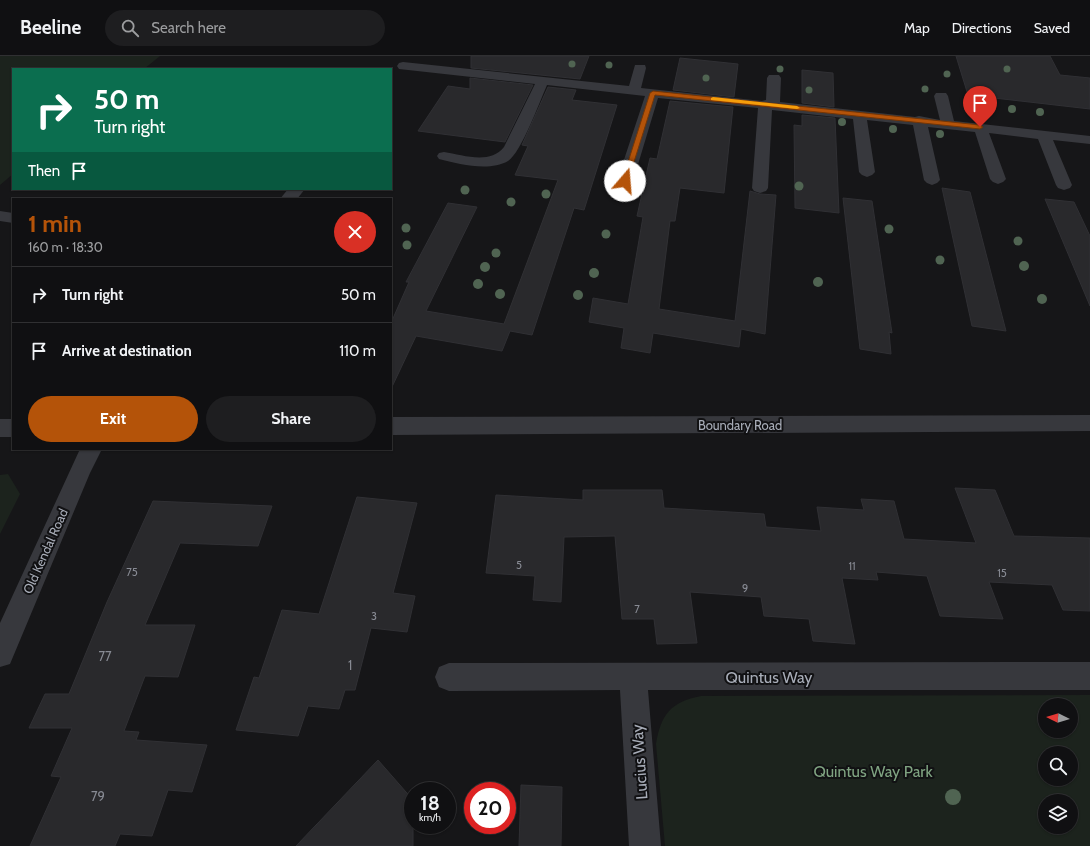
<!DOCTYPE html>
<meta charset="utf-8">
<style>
body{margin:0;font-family:Cabin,sans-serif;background:#1e1e20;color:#f1f3f6;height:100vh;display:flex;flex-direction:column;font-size:15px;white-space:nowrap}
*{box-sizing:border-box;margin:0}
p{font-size:13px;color:#9c9d9f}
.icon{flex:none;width:22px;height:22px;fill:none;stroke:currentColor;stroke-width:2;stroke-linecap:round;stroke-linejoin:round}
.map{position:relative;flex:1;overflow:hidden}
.sheet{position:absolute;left:12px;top:142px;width:380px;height:252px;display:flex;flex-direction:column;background:#101012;border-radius:0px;box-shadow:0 1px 3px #0004,0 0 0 1px #303032}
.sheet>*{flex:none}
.top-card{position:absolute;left:12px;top:12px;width:380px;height:122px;border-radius:0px;box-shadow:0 1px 3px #0004,0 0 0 1px #303032;background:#0b6e4f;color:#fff;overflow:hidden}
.needle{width:26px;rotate:275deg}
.controls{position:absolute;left:1038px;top:642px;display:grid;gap:8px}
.controls a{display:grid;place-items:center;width:40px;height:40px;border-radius:50%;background:#101012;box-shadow:0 1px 3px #0004,0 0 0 1px #303032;font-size:20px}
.speed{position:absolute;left:404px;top:726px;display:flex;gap:8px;font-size:20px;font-weight:700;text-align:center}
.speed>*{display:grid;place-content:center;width:52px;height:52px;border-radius:50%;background:#101012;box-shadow:0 1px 3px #0004,0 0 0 1px #303032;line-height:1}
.speed small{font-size:10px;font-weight:400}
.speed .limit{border:6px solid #d22;background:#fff;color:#111}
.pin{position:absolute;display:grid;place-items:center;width:34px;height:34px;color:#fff;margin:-41px -17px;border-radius:50% 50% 50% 0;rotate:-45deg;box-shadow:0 0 4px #0007}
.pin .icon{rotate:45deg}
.me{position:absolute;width:44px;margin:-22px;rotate:18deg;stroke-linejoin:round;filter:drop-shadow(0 0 3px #0008)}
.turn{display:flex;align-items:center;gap:14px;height:84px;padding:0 16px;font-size:18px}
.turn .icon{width:52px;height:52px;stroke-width:2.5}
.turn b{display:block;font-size:28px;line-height:34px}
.then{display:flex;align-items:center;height:38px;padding:0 16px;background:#0003;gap:8px;font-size:15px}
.round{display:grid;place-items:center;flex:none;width:42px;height:42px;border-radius:21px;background:#1e1e20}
.headline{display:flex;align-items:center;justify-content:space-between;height:68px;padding:0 16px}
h1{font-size:24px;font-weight:800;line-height:30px;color:#b45309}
.cta{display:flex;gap:8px;margin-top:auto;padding:8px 16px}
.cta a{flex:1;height:46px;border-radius:24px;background:#b45309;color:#fff;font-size:16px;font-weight:800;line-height:46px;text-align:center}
.cta a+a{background:#1e1e20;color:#f1f3f6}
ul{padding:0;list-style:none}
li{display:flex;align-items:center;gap:12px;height:56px;padding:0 16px;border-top:1px solid #303032}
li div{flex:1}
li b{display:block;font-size:15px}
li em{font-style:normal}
header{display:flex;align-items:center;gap:24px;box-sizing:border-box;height:56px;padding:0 20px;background:#101012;border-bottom:1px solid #303032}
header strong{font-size:19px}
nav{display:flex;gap:22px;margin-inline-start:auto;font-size:14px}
.search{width:280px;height:36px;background:#1e1e20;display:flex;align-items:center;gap:10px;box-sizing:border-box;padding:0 14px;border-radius:22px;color:#9c9d9f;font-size:15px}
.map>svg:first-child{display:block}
.green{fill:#1c231d;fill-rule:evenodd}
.building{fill:#29292c;stroke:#303034}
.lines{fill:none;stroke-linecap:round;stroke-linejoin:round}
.minor{fill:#37383d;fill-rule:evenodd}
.tree{fill:#506452}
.route{fill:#b45309;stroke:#753606}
.slow{fill:#f59e0b}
.labels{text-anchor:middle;stroke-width:4;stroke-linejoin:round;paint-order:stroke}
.number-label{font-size:11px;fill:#888b94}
.street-label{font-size:13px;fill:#a8adb8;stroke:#111113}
.near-number-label{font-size:13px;fill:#888b94}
.near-street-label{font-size:16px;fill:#a8adb8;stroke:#111113}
.near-park-label{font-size:16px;fill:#7fa381;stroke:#111113}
</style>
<header>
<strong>Beeline</strong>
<div class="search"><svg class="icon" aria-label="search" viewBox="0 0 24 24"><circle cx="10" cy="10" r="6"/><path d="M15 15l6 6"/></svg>Search here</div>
<nav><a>Map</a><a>Directions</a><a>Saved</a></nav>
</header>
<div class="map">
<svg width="1090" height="790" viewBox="0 0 1090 790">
<rect width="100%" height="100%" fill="#161618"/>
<!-- green -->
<path class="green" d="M0 0H160L144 13H13V118L0 129Z
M8 418 20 438 0 478V419Z
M1090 639V790H665L656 688C661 658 671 646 701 640ZM1045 649H1071V675H1045ZM1045 697H1071V723H1045ZM1045 745H1071V771H1045Z"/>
<!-- building -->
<path class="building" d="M471 0H589L580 23 471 12Z
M956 0H1050L1060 19 1090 22V53L968 39Z
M680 2 738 8 734 41 673 34Z
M802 14 833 17 834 51 802 47Z
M470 22 533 29 505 86 418 75 448 30 470 33Z
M548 31 576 34 572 44 617 49 584 154 574 152 532 279 510 275 502 295 416 280 391 333V267L409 226H406L448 147 477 151 426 255 504 268 558 124 515 119 528 90 522 89Z
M670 45 733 51 724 137 680 132 675 165H670L659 253 735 265 750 135 760 138 776 139 765 278 741 273 739 291 653 277 650 297 621 292 624 272 589 266 593 242 628 248 643 161 637 160 650 102 657 103Z
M802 59 835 62 839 157 795 152 794 69 802 70Z
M942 132 970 136 1006 275 972 270Z
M843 142 872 145 892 277 889 276 891 298 860 293Z
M1045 143 1074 146 1090 180V250Z
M955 432 995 434 1014 480 1090 482V555L1063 554 1052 529 989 526 1003 563 940 560 927 520 876 516 878 524 842 522 855 588 813 585 809 563 764 560 761 541 690 536 697 587 657 588 654 563H622L615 480 564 481 561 546 533 544 535 520 486 517 496 439 583 444V434H662L664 452 764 458 766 471 821 475 817 451 864 454 861 443 894 445 904 483 976 487Z
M357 441 417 447 393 537 415 540 407 576 371 572 355 634H345L339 653 308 650 298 680 236 674 254 621 259 622 282 554 319 558Z
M153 445 272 450 258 490 180 487 145 569H195L178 621 145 620 124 675 139 676 136 684 207 689 192 736 168 734 152 780 120 778 115 790H30L61 721 51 720 72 672H29L45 638H69L107 546Z
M378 704 413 744V790H296Z
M521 729 562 731 561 790H519Z"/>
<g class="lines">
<!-- minor -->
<path class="minor" d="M403 6 629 30 635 9H645L646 12 641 32 762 45 766 44 767 22 769 19H779L781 22 780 46 915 61 919 60 940 64 934 40 936 37H946L948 40 954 65 1090 80V88L1053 84 1072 129 1070 132 1064 134 1058 132 1056 129 1038 83 989 77 1006 123 1003 126 998 128 993 126 990 123 975 76 928 71 940 124 937 127 932 129 927 127 924 124 913 69 867 64 875 116 872 119 867 121 862 119 859 116 853 63 772 54 768 132 766 135 760 137 754 135 752 132 758 52 658 42 633 125 630 128 625 130 620 128 617 125 645 40 547 29C540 45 521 97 508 105 489 116 459 108 439 103L437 100 439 97 444 96C463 99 490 109 504 91L535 28 399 13 397 10 399 7Z
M288 133H305L297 143H280Z
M0 155 13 157V167L0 165Z
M1090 359V375L391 379V361Z
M0 363H13V381H0Z
M80 393H102L90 417 10 608 0 611V567Z
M1090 606V634H648L661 790H629L620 634 449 635 439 631 435 621 439 611 449 607Z"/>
</g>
<!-- trees -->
<g class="tree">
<circle cx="572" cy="8" r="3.5"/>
<circle cx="609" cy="9" r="3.5"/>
<circle cx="780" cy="13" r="3.5"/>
<circle cx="1007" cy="13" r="3.5"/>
<circle cx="947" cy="18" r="3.5"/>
<circle cx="706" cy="22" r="3.5"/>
<circle cx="925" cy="33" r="3.5"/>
<circle cx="809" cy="34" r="3.5"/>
<circle cx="983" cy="49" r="3.5"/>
<circle cx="1012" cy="53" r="4"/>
<circle cx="1040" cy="56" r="4"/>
<circle cx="842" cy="66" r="4"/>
<circle cx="893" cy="73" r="4"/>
<circle cx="940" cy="78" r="4"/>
<circle cx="799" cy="130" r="4.5"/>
<circle cx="465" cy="134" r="4.5"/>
<circle cx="546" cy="138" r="4.5"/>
<circle cx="511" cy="146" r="4.5"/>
<circle cx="406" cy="172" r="4.5"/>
<circle cx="889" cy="173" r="4.5"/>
<circle cx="606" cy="178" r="4.5"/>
<circle cx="1018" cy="185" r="4.5"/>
<circle cx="407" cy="189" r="4.5"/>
<circle cx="496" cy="197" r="4.5"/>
<circle cx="940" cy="204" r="4.5"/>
<circle cx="1024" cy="210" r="5"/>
<circle cx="485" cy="211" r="5"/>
<circle cx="594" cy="217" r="5"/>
<circle cx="818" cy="226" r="5"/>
<circle cx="478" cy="228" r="5"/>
<circle cx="500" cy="238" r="5"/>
<circle cx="578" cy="239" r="5"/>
<circle cx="1042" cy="243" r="5"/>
<circle cx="953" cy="741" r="8"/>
</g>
<!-- route -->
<path class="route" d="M653 35 980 69 983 71 980 73 655 39 628 125 623 126 622 125 650 37Z"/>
<!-- slow -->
<path class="slow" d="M713 41 797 50 800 52 797 53 711 44V42Z"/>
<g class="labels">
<!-- number labels -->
<g class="number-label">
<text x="519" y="513">5</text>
<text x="852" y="514">11</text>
<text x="132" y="520">75</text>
<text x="1002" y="521">15</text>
<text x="745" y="536">9</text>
<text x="637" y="557">7</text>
<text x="374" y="564">3</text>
</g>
<!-- street labels -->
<g class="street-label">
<text x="740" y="374">Boundary Road</text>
<text transform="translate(45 495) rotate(-66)" y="5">Old Kendal Road</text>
</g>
<!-- near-number labels -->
<g class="near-number-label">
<text x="105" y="605">77</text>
<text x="350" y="614">1</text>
<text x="98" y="745">79</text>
</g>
<!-- near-street labels -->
<g class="near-street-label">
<text x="769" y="627">Quintus Way</text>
<text transform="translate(639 706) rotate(-94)" y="6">Lucius Way</text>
</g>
<!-- near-park labels -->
<g class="near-park-label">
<text x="873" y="721">Quintus Way Park</text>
</g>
</g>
</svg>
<div class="controls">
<a><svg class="needle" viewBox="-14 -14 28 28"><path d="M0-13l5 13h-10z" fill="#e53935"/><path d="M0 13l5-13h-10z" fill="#9c9d9f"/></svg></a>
<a><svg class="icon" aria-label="search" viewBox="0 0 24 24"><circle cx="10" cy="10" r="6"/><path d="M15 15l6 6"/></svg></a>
<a><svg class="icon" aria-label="layers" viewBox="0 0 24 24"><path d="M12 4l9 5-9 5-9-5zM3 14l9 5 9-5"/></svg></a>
</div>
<div class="speed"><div>18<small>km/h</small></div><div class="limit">20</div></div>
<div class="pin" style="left:980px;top:71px;background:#d93025"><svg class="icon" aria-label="arrive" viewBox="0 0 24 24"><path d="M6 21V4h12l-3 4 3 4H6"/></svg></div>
<svg class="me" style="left:625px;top:125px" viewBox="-20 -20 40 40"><circle r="19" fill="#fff"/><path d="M0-13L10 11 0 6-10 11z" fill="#b45309"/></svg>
<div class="top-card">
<div class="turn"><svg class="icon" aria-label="right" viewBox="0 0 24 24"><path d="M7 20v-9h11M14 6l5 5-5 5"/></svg><div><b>50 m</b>Turn right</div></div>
<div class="then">Then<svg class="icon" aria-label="arrive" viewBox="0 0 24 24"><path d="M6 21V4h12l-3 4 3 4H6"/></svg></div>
</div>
<section class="sheet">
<div class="headline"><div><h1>1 min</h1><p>160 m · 18:30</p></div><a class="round" style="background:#d93025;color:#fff"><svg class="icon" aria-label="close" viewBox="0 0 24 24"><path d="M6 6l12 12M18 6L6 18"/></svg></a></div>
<ul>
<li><svg class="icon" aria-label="right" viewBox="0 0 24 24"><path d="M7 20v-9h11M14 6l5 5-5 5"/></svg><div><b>Turn right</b></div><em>50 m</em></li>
<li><svg class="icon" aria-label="arrive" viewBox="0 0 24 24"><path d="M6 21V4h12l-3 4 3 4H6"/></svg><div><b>Arrive at destination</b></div><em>110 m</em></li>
</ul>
<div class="cta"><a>Exit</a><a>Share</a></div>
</section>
</div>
